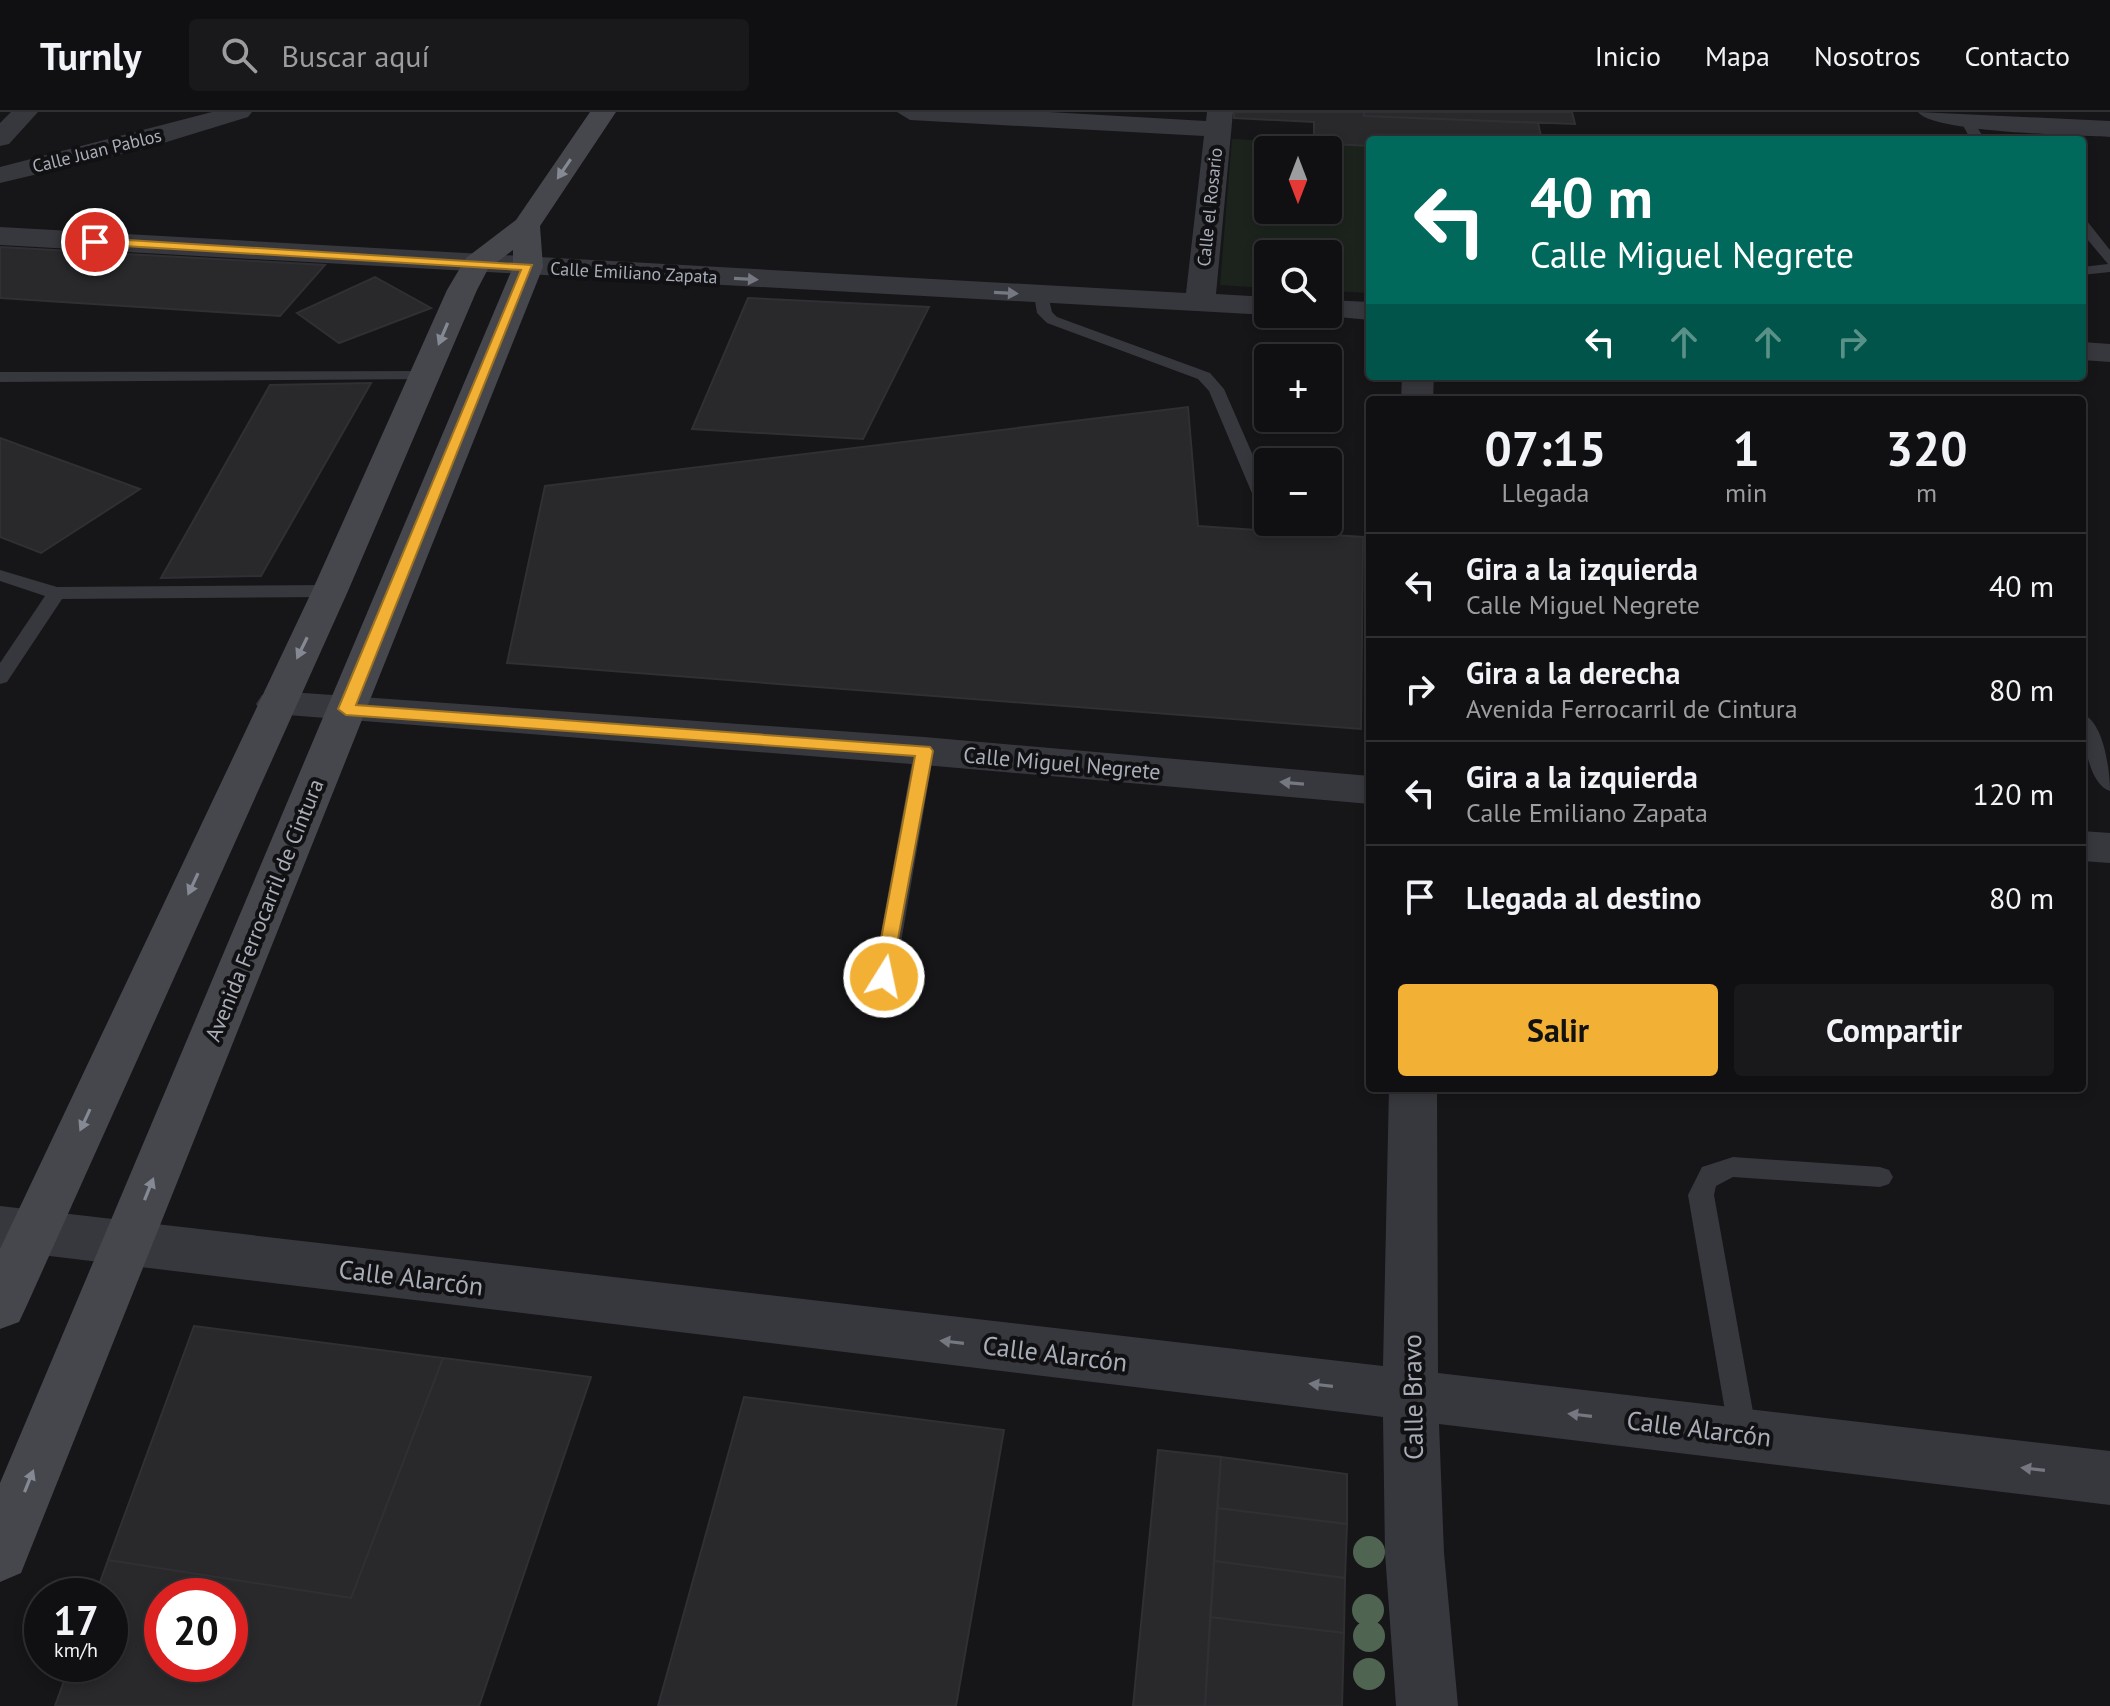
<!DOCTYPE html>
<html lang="es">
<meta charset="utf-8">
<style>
body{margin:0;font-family:"PT Sans",sans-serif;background:#19191b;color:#f1f3f6;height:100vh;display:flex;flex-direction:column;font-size:30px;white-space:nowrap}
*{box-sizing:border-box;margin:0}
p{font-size:26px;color:#9c9d9f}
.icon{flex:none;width:44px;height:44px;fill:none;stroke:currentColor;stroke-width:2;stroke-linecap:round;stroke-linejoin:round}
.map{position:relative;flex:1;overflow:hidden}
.sheet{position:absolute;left:1366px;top:284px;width:720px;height:696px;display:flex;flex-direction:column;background:#101012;border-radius:8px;box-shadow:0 4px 12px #0003,0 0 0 2px #303032}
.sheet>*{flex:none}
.banner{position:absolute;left:1366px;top:24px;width:720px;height:244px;border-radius:8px;box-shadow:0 4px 12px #0003,0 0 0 2px #303032;background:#00695c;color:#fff;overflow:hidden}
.needle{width:52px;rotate:180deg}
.buttons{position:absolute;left:1254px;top:24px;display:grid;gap:16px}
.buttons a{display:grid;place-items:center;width:88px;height:88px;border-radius:8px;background:#101012;box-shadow:0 4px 12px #0003,0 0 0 2px #303032;font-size:40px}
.speed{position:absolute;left:24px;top:1466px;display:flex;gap:16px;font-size:40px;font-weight:700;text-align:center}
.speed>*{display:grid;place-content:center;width:104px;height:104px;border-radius:50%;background:#101012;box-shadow:0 4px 12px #0003,0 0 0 2px #303032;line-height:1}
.speed small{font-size:20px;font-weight:400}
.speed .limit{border:12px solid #d22;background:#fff;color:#111}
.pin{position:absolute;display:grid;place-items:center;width:68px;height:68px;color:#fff;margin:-34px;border:4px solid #fff;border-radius:50%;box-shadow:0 2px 8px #0007}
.me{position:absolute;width:88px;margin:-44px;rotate:10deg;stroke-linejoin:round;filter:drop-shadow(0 0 6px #0008)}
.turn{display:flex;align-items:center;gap:28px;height:168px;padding:0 32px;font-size:36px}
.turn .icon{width:104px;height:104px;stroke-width:2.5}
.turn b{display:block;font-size:56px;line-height:68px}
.lanes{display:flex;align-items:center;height:76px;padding:0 32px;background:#0003;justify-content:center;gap:40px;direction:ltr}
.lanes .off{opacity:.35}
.eta{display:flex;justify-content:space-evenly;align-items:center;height:136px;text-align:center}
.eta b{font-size:48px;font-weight:700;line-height:56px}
.button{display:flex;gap:16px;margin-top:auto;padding:16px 32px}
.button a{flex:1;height:92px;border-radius:8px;background:#f2b035;color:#111;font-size:32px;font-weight:700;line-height:92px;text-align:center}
.button a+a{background:#19191b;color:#f1f3f6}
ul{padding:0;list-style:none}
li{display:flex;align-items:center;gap:24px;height:104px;padding:0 32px;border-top:2px solid #303032}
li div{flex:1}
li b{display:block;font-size:30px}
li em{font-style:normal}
header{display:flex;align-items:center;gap:48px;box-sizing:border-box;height:112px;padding:0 40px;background:#101012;border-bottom:2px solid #303032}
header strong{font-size:38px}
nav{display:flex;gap:44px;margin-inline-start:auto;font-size:28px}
.search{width:560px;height:72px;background:#19191b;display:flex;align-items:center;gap:20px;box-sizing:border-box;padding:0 28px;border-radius:8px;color:#9c9d9f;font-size:30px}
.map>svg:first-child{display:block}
.green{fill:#1c231d;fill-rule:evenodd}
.building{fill:#29292c;stroke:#303034;stroke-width:2;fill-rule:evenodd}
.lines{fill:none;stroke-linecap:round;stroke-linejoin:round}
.lane{fill:#37383d;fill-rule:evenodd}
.street{fill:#37383d;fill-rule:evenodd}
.secondary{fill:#45474d;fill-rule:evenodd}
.tree{fill:#506452}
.oneway{fill:#858993}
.oneway2{fill:#757881}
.route{fill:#f2b035;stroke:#9d7222;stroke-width:2}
.labels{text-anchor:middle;stroke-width:8;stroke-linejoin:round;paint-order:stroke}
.far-street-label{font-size:18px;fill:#a8adb8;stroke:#111113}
.street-label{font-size:22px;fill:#a8adb8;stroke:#111113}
.near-street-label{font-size:26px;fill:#a8adb8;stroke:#111113}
</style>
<header>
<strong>Turnly</strong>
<div class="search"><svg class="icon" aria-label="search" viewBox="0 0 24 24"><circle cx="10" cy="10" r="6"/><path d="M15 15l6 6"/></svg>Buscar aquí</div>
<nav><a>Inicio</a><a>Mapa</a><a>Nosotros</a><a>Contacto</a></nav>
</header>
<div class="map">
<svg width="2110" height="1594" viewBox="0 0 2110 1594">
<rect width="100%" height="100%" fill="#161618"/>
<!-- green -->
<path class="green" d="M1232 27 1370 34V181L1328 179V142H1268V176L1220 173ZM1268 38H1328V98H1268Z"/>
<!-- building -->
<path class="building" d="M1234 0H1364V4L1538 11 1542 28H1370V34L1314 31V10L1234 6Z
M1364 0H1572L1575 12 1364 4Z
M0 135 325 153 280 204 0 186Z
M375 165 431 196 339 231 297 201Z
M748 186 929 195 863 327 692 317Z
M371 271 261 464 161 466 270 273Z
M1188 295 1198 414 1363 425 1361 617 507 551 545 374Z
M0 326 140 377 41 441 0 425Z
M194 1214 443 1246 351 1486 108 1448Z
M443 1246 591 1265 479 1594H55L70 1552H110V1484H95L108 1448 351 1486ZM162 1484H230V1552H162Z
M744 1285 1004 1318 956 1594H658Z
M1158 1338 1221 1345 1205 1594H1133Z
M1221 1345 1347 1362V1412L1217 1396Z
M1217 1396 1347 1412 1345 1466 1214 1449Z
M1214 1449 1345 1466 1344 1521 1210 1505Z
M1210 1505 1344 1521 1342 1594H1205Z"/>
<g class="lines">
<!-- lane -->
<path class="lane" d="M1966 4 1971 5 1985 28H1971L1960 8Z
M2082 108 2087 109 2110 138V160L2082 163V155L2108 152 2082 121Z
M1041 179 1048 183 1052 200 1057 205 1210 261 1224 277 1268 378V403L1259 398 1209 279 1198 267 1047 211 1037 201 1034 183Z
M426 259 432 261V267L0 270V260Z
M0 458 57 475 330 473 339 479 330 485 62 487 7 570 0 572V551L45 484 0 469Z
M2082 602C2104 609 2110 659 2110 679 2088 673 2082 622 2082 602Z
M924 632 934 639 895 865 892 871H876L873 865 914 639Z
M1733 1045 1880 1055 1889 1058 1893 1065 1889 1072 1880 1075 1733 1065 1716 1074 1714 1083 1757 1322 1753 1331 1743 1335 1733 1331 1729 1322 1688 1083 1702 1055Z"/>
<!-- street -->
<path class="street" d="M11 0H38L9 32 0 34V11Z
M212 0H252L248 5 147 36 0 71V55Z
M897 0H1049L1206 9 1207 0H1233L1216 182 1268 185V202H1272L1268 203 0 133V115L1186 181 1204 24 910 8Z
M1918 0 2110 9V25C2078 23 1933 21 1918 0Z
M1328 188 1370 190V208L1317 203 1328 202Z
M2082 230 2110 232V250L2082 248Z
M1402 264H1434L1433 288H1401Z
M276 579 924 625 1370 664V692L924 653 262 601 256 592 262 583Z
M2082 719 2110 721V751L2082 749Z
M1389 976H1437L1438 1261 2110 1339V1393L1439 1312 1444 1441 1458 1594H1396L1385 1441 1383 1305 0 1138V1094L1383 1254Z"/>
<!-- secondary -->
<path class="secondary" d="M590 0H616L540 114 543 155 29 1441 21 1461 0 1470V1371L513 155V138L488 157 477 178 348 479 27 1193 19 1210 0 1217V1137L312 479 447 178 466 146 516 108Z"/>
</g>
<!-- trees -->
<g class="tree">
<circle cx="1369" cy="1440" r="16"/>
<circle cx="1368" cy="1498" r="16"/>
<circle cx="1369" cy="1524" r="16"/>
<circle cx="1369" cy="1562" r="16"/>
</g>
<!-- one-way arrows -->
<defs><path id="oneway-solid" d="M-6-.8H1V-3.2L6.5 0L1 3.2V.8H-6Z" transform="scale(2)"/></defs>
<g class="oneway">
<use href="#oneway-solid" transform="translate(564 57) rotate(124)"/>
<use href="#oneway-solid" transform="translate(443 222) rotate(113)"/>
<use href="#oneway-solid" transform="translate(302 536) rotate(116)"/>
<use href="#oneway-solid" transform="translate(193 772) rotate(115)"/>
<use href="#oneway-solid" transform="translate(85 1008) rotate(115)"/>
<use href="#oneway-solid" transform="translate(149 1077) rotate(-68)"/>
<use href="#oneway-solid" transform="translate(29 1369) rotate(-68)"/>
</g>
<g class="oneway2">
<use href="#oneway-solid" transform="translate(746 167) rotate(3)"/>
<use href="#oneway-solid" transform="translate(1006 181) rotate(3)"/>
<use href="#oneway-solid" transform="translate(1292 671) rotate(-175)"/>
<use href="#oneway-solid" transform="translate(952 1230) rotate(-173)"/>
<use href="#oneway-solid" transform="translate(1321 1273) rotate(-173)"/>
<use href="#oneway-solid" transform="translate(1580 1303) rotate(-173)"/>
<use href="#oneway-solid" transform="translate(2033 1357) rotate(-173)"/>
</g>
<!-- route -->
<path class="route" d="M95 126 532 153 356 593 930 635 933 639 890 870H877L874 865 915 644 346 603 338 597 521 158 91 132 89 130Z"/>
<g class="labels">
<!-- far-street labels -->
<g class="far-street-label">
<text transform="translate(97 39) rotate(-14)" y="6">Calle Juan Pablos</text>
<text transform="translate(1210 95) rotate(-84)" y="6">Calle el Rosario</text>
<text transform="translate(634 161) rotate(3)" y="6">Calle Emiliano Zapata</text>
</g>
<!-- street labels -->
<g class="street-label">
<text transform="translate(1062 651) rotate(5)" y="8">Calle Miguel Negrete</text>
<text transform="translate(264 798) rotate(-68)" y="8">Avenida Ferrocarril de Cintura</text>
</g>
<!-- near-street labels -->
<g class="near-street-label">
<text transform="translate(411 1166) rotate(7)" y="9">Calle Alarcón</text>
<text transform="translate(1055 1242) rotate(7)" y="9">Calle Alarcón</text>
<text transform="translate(1413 1285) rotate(-91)" y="9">Calle Bravo</text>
<text transform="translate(1699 1317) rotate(7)" y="9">Calle Alarcón</text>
</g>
</g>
</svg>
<div class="buttons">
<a><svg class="needle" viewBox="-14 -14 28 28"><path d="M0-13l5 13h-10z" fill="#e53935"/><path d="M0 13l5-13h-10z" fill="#9c9d9f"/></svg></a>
<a><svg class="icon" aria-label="search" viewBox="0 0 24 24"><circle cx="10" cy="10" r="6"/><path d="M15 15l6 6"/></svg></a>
<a>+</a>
<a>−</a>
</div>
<div class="speed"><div>17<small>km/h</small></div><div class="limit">20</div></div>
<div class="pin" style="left:95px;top:130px;background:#d93025"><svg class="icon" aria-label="arrive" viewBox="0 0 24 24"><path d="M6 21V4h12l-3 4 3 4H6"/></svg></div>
<svg class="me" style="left:884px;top:865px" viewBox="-20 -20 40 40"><circle r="17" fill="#f2b035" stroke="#fff" stroke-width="3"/><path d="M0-11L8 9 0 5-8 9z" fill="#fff"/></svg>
<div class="banner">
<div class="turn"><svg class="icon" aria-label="left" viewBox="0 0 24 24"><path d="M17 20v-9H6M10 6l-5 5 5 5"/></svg><div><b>40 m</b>Calle Miguel Negrete</div></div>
<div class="lanes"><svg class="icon" aria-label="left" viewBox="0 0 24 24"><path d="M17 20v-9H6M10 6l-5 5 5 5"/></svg><svg class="icon off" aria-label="ahead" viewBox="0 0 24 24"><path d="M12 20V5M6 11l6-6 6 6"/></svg><svg class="icon off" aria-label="ahead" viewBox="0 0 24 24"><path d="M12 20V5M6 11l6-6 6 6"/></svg><svg class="icon off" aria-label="right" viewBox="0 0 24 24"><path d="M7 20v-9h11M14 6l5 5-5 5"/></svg></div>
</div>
<section class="sheet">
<div class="eta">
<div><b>07:15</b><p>Llegada</p></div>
<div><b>1</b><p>min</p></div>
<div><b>320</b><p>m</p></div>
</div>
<ul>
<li><svg class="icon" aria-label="left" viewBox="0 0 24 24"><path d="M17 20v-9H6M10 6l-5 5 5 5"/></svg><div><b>Gira a la izquierda</b><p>Calle Miguel Negrete</p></div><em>40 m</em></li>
<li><svg class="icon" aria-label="right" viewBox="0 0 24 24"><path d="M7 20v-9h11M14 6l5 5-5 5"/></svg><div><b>Gira a la derecha</b><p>Avenida Ferrocarril de Cintura</p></div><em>80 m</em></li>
<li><svg class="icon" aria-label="left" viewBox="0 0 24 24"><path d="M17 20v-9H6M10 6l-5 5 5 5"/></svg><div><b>Gira a la izquierda</b><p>Calle Emiliano Zapata</p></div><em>120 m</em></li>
<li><svg class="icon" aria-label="arrive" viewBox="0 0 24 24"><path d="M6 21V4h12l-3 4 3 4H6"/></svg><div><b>Llegada al destino</b></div><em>80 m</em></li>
</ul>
<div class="button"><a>Salir</a><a>Compartir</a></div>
</section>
</div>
